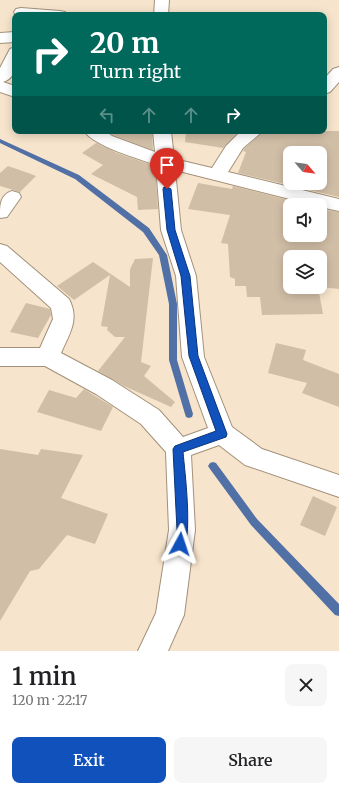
<!DOCTYPE html>
<meta charset="utf-8">
<style>
body{margin:0;font-family:Merriweather,serif;background:#f6f6f6;color:#202124;height:100vh;display:flex;flex-direction:column;font-size:15px;white-space:nowrap}
*{box-sizing:border-box;margin:0}
p{font-size:13px;color:#757577}
.icon{flex:none;width:22px;height:22px;fill:none;stroke:currentColor;stroke-width:2;stroke-linecap:round;stroke-linejoin:round}
.map{position:relative;height:651px;overflow:hidden}
.details{display:flex;flex-direction:column;background:#fff;flex:1}
.details>*{flex:none}
.banner{position:absolute;left:12px;top:12px;width:315px;height:122px;border-radius:8px;box-shadow:0 2px 10px #0003;background:#00695c;color:#fff;overflow:hidden}
.needle{width:26px;rotate:118deg}
.tools{position:absolute;left:283px;top:146px;display:grid;gap:8px}
.tools a{display:grid;place-items:center;width:44px;height:44px;border-radius:8px;background:#fff;box-shadow:0 2px 10px #0003;font-size:20px}
.pin{position:absolute;display:grid;place-items:center;width:34px;height:34px;color:#fff;margin:-41px -17px;border-radius:50% 50% 50% 0;rotate:-45deg;box-shadow:0 0 4px #0007}
.pin .icon{rotate:45deg}
.me{position:absolute;width:44px;margin:-22px;rotate:5deg;stroke-linejoin:round;filter:drop-shadow(0 0 3px #0008)}
.turn{display:flex;align-items:center;gap:14px;height:84px;padding:0 12px;font-size:18px}
.turn .icon{width:52px;height:52px;stroke-width:2.5}
.turn b{display:block;font-size:28px;line-height:34px}
.lanes{display:flex;align-items:center;height:38px;padding:0 12px;background:#0003;justify-content:center;gap:20px;direction:ltr}
.lanes .off{opacity:.35}
.round{display:grid;place-items:center;flex:none;width:42px;height:42px;border-radius:8px;background:#f6f6f6}
.headline{display:flex;align-items:center;justify-content:space-between;height:68px;padding:0 12px}
h1{font-size:24px;font-weight:600;line-height:30px}
.button{display:flex;gap:8px;margin-top:auto;padding:8px 12px}
.button a{flex:1;height:46px;border-radius:8px;background:#1051bc;color:#fff;font-size:16px;font-weight:600;line-height:46px;text-align:center}
.button a+a{background:#f6f6f6;color:#202124}
.map>svg:first-child{display:block}
.lines{fill:none;stroke-linecap:round;stroke-linejoin:round}
.stream{fill:#5170a6;fill-rule:evenodd}
.building{fill:#d1bea7;fill-rule:evenodd}
.minor-casing{stroke:#a2917a;stroke-width:2}
.minor{fill:#fff;fill-rule:evenodd}
.route{fill:#1051bc;stroke:#0a357a}
</style>
<div class="map">
<svg width="339" height="651" viewBox="0 0 339 651">
<rect width="100%" height="100%" fill="#f7e4cc"/>
<g class="lines">
<!-- stream -->
<path class="stream" d="M0 139 79 175 149 228 167 255 177 304V360L193 414 192 417 189 418 186 417 185 414 169 360V304L159 255 143 232 75 179 0 143Z
M213 462 216 463 257 519 339 604V616L335 615 251 525 210 469 208 466 210 463Z"/>
</g>
<!-- building -->
<path class="building" d="M108 131H152L153 150 113 135Z
M186 131H239L223 148 185 142Z
M264 131H339V197L238 173 246 152 243 151 244 149ZM290 153H320V183H290Z
M96 143 117 153 155 166 158 209 138 210 137 197 91 174 103 165 82 153Z
M8 166 31 174 36 176 20 192 0 186V173Z
M198 183 232 189 233 186 308 205H290V235H320V209L339 212V289L320 287V257H290V287H318L323 314 262 315 260 297H247L246 286H235V279L230 277 228 244 221 243 230 215 188 209Z
M153 258 141 362 151 366 144 376 175 402 171 407 124 386 98 371 125 337H115L107 330 108 327 101 326 110 275 74 300 57 286 93 262 130 287V269L135 259Z
M26 303 50 309 51 315 38 338 10 332Z
M276 343 306 350 303 360 339 374V407L302 393 307 383 268 373Z
M84 389 113 407 101 431 37 412 49 390 76 398Z
M0 449 38 455 41 449 83 455 61 498 108 514 95 544 67 535 39 569 30 571 0 621Z
M313 496 337 507 325 536 300 525Z"/>
<g class="lines">
<!-- minor casing -->
<g class="minor-casing">
<path id="minor" d="M155 0H169L168 15H154Z
M21 8 60 11 65 12 67 15H16L14 12 16 9Z
M15 32V42L0 43V33Z
M15 47C15 60 19 77 3 82L15 86V97L0 92V68L10 49Z
M339 67V82L330 92 324 94V79L333 69Z
M84 131H105L112 136 155 152 153 131H171L174 159 212 168 226 146 241 131H263L243 148 228 172 339 199V211L320 207V205H314L175 170 181 230 196 276 204 357 232 427 262 449 339 475V497L245 465 219 445 191 455 195 530 184 615 168 651H138L156 613 169 530 166 452 141 424 96 394 45 366H0V348H40L53 319 51 308 0 262V244L7 246 69 299C80 320 69 334 61 353L112 380 159 410 183 437 208 428 182 357 176 276 161 230 156 165C138 158 95 147 84 131Z
M12 191 19 193 21 197 7 217 0 218C0 205 0 195 12 191Z"/>
</g>
<!-- minor -->
<use href="#minor" class="minor"/>
</g>
<!-- route -->
<path class="route" d="M164 187H167L171 189 175 230 190 276 198 356 227 434 226 437 183 452C185 473 192 530 184 548L180 549 176 548 175 544 177 530 173 449 175 446 216 431 189 356 181 276 167 230 163 189Z"/>
</svg>
<div class="tools">
<a><svg class="needle" viewBox="-14 -14 28 28"><path d="M0-13l5 13h-10z" fill="#e53935"/><path d="M0 13l5-13h-10z" fill="#757577"/></svg></a>
<a><svg class="icon" aria-label="sound" viewBox="0 0 24 24"><path d="M4 9h4l5-4v14l-5-4H4zM17 9q2 3 0 6"/></svg></a>
<a><svg class="icon" aria-label="layers" viewBox="0 0 24 24"><path d="M12 4l9 5-9 5-9-5zM3 14l9 5 9-5"/></svg></a>
</div>
<div class="pin" style="left:167px;top:189px;background:#d93025"><svg class="icon" aria-label="arrive" viewBox="0 0 24 24"><path d="M6 21V4h12l-3 4 3 4H6"/></svg></div>
<svg class="me" style="left:180px;top:544px" viewBox="-20 -20 40 40"><path d="M0-17L14 15 0 8-14 15z" fill="#1051bc" stroke="#fff" stroke-width="4"/></svg>
<div class="banner">
<div class="turn"><svg class="icon" aria-label="right" viewBox="0 0 24 24"><path d="M7 20v-9h11M14 6l5 5-5 5"/></svg><div><b>20 m</b>Turn right</div></div>
<div class="lanes"><svg class="icon off" aria-label="left" viewBox="0 0 24 24"><path d="M17 20v-9H6M10 6l-5 5 5 5"/></svg><svg class="icon off" aria-label="ahead" viewBox="0 0 24 24"><path d="M12 20V5M6 11l6-6 6 6"/></svg><svg class="icon off" aria-label="ahead" viewBox="0 0 24 24"><path d="M12 20V5M6 11l6-6 6 6"/></svg><svg class="icon" aria-label="right" viewBox="0 0 24 24"><path d="M7 20v-9h11M14 6l5 5-5 5"/></svg></div>
</div>
</div>
<section class="details">
<div class="headline"><div><h1>1 min</h1><p>120 m · 22:17</p></div><a class="round"><svg class="icon" aria-label="close" viewBox="0 0 24 24"><path d="M6 6l12 12M18 6L6 18"/></svg></a></div>
<div class="button"><a>Exit</a><a>Share</a></div>
</section>
